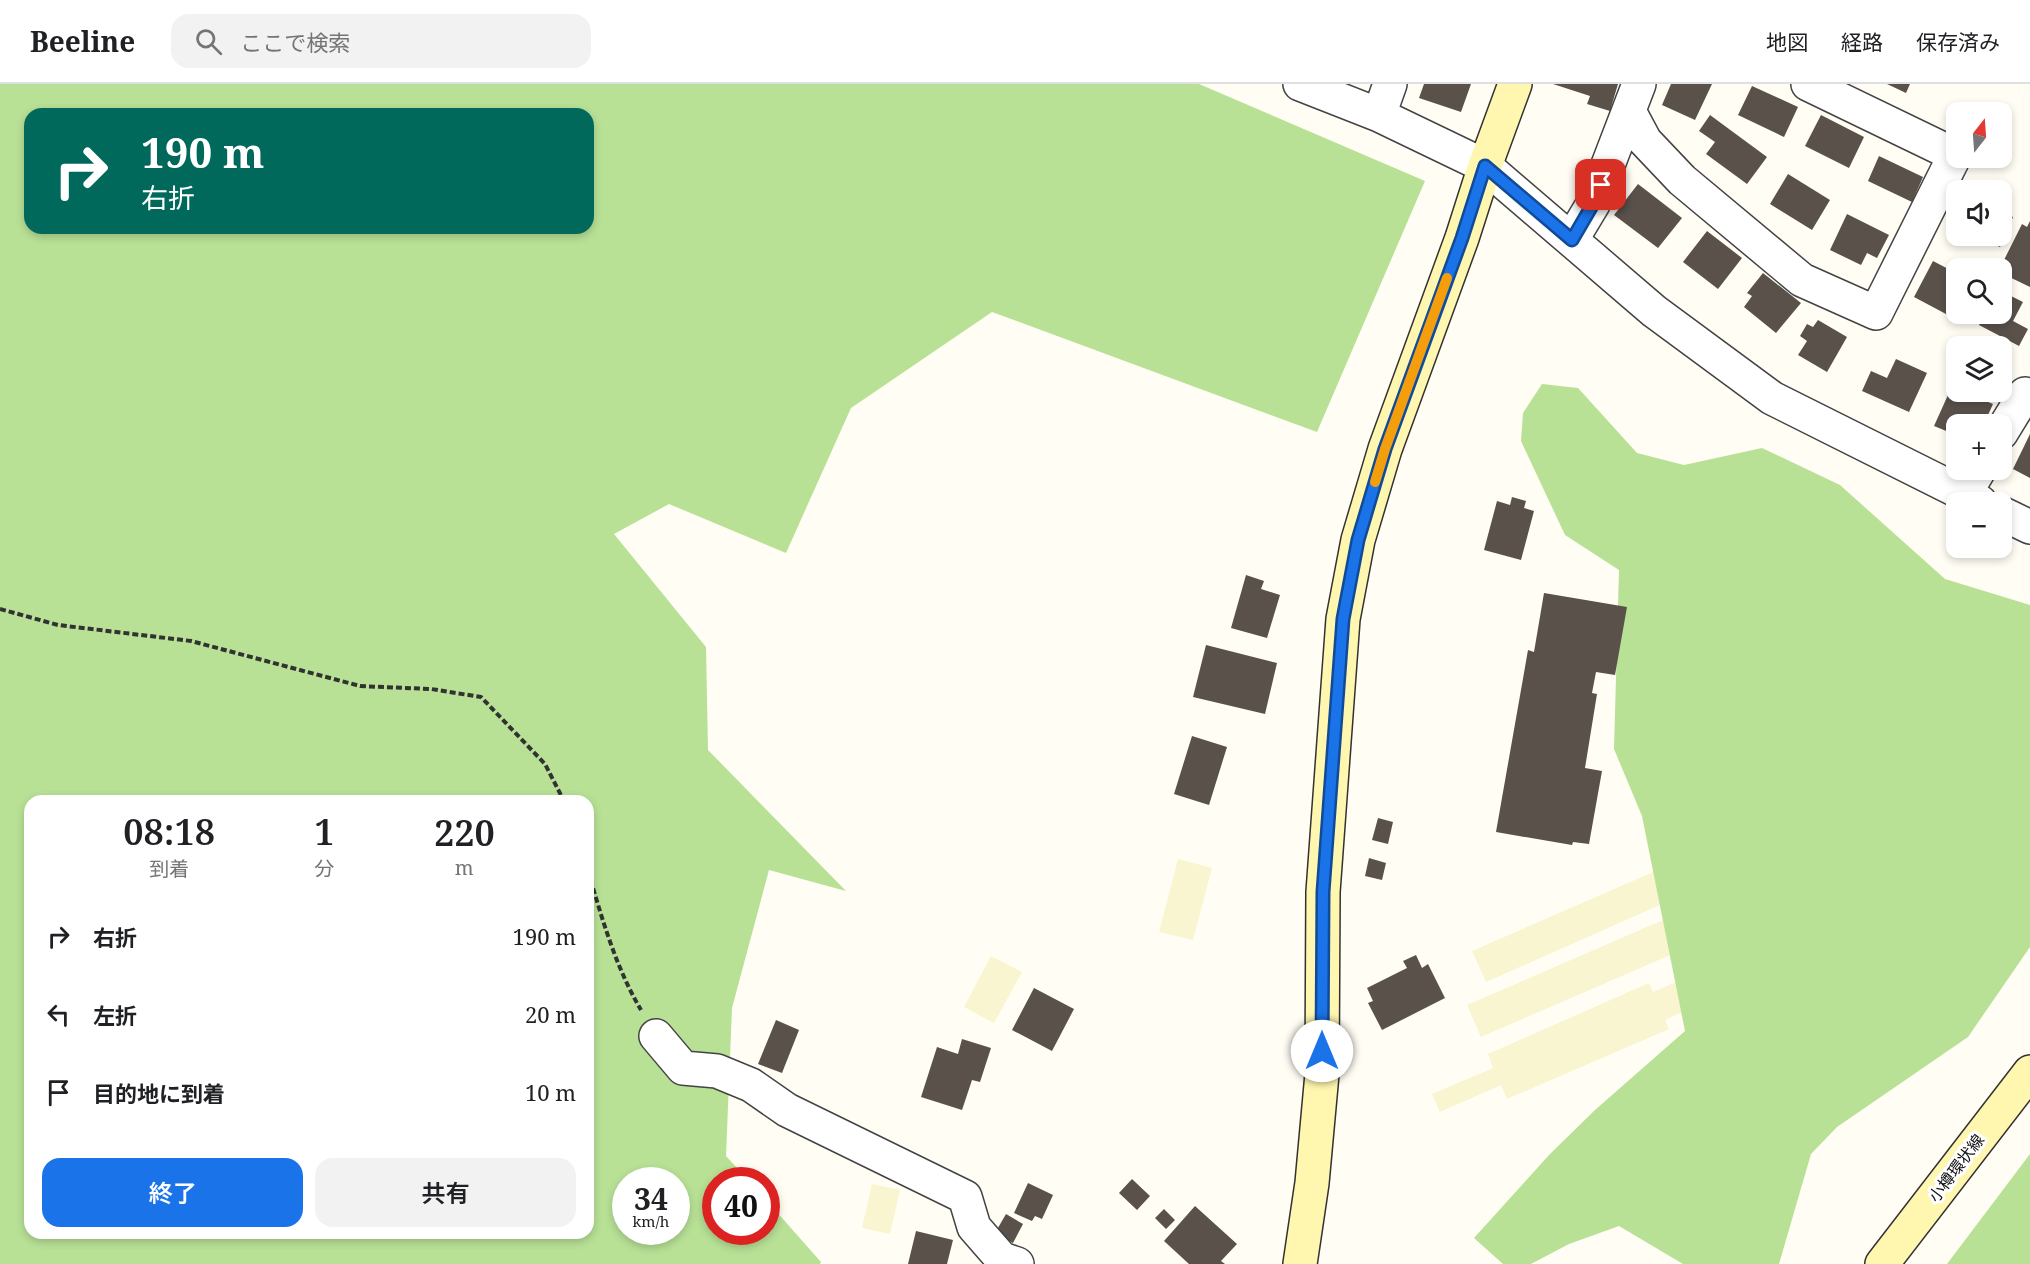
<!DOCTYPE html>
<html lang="ja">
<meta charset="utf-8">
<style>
body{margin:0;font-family:"Noto Serif","Noto Sans JP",serif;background:#f2f2f2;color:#202124;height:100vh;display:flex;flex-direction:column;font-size:22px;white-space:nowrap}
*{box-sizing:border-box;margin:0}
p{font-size:20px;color:#757577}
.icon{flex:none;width:33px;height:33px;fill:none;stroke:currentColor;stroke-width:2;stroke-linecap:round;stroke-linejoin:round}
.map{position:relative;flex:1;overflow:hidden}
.panel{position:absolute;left:24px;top:711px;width:570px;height:444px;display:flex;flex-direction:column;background:#fff;border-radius:18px;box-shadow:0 3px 9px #0003}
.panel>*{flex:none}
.hud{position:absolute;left:24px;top:24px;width:570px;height:126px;border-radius:18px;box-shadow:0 3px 9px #0003;background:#00695c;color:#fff;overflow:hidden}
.needle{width:39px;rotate:17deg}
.buttons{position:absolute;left:1946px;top:18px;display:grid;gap:12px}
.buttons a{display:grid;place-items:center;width:66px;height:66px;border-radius:12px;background:#fff;box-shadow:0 3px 9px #0003;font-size:30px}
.speed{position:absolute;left:612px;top:1083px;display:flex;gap:12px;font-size:30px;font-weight:700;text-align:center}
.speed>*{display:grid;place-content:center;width:78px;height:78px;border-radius:50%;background:#fff;box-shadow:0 3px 9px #0003;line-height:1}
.speed small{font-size:15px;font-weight:400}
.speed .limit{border:9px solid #d22;background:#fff;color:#111}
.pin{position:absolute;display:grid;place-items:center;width:51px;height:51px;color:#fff;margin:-26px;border-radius:12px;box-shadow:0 3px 9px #0006}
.me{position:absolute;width:66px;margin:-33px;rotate:0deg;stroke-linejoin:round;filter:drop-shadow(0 0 4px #0008)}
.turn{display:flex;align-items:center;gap:21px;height:126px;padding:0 18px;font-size:27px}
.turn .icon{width:78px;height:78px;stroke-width:2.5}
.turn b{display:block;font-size:42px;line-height:51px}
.eta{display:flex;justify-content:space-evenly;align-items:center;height:102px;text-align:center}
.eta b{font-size:36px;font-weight:600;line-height:42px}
.primary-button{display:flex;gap:12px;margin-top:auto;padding:12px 18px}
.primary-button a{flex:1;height:69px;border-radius:18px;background:#1a73e8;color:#fff;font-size:24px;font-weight:600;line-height:69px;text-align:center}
.primary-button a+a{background:#f2f2f2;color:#202124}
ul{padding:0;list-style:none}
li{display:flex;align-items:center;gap:18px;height:78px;padding:0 18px}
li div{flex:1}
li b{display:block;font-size:22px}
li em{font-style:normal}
header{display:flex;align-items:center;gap:36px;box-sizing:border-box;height:84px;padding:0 30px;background:#fff;border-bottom:2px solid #e0e0e0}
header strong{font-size:28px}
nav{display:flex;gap:33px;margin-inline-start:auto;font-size:21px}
.search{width:420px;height:54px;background:#f2f2f2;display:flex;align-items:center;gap:15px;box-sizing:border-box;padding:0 21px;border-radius:18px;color:#757577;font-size:22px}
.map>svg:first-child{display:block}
.farmland{fill:#f9f5d0}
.forest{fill:#b8e196;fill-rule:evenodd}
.building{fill:#5a514b}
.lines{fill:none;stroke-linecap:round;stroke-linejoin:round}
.street-casing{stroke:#434343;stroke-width:36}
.secondary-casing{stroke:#323232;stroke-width:36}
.path{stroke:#323232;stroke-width:4;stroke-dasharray:6 3;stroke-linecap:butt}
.street{stroke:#fff;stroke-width:33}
.secondary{stroke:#fff6af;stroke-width:33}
.route-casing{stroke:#114b97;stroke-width:15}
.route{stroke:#1a73e8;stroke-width:10}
.slow{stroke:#f59e0b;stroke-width:10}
.labels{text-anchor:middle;stroke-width:6;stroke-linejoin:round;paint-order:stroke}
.street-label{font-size:16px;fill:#101010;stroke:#fff}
</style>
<header>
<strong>Beeline</strong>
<div class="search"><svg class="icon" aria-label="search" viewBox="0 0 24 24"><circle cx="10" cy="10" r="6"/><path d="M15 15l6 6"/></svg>ここで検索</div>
<nav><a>地図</a><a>経路</a><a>保存済み</a></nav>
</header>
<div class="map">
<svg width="2030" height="1180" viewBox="0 0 2030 1180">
<rect width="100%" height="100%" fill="#fffdf4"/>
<!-- farmland -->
<path class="farmland" d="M1178 775 1212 784 1193 856 1159 848Z
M1667 782 1680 812 1486 898 1472 867Z
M1670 833 1684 865 1481 953 1467 921Z
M991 872 1022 888 994 939 964 923Z
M1699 888 1711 915 1665 936 1669 945 1507 1015 1501 1001 1440 1028 1432 1010 1493 984 1488 970 1649 899 1653 908Z
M872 1100 900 1106 890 1150 862 1144Z"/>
<!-- forest -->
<path class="forest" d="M0 0H1199L1425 97 1317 348 992 228 851 324 786 469 669 420 614 450 706 563 708 666 846 807 769 786 732 924 726 1072 748 1096H716V1148H766L767 1117 821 1178 820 1180H0ZM30 30H588V144H30ZM30 717H588V1149H30ZM626 1096H676V1148H626Z
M1542 300 1578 304 1637 369 1684 381 1762 364 1840 401 1945 495 2030 521V863L1968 953 1837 1043 1811 1070 1779 1180H1683L1619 1142 1569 1160 1531 1180H1503L1474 1154 1549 1071 1595 1026 1685 947 1642 732 1614 665 1619 486 1565 451 1521 357 1523 329Z
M2030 1070V1180H1947Z"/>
<!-- building -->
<path class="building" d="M1424 0H1471L1461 28 1419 14Z
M1553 0H1618L1610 27 1587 20 1590 12Z
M1671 0H1712L1695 36 1662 21Z
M1887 0H1910L1906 9Z
M1752 2 1798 23 1784 53 1738 31Z
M1710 31 1767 73 1747 100 1706 70 1715 58 1699 47Z
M1821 31 1864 53 1849 84 1805 62Z
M1879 72 1923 93 1912 118 1868 97Z
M1788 90 1830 116 1812 146 1770 120Z
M1638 100 1682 134 1658 164 1614 131Z
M2001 128 2013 133 2000 163 1974 152H2001Z
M1847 130 1889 151 1877 174 1867 169 1861 181 1830 166Z
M2030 137V203L2001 189 2000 184 2022 140 2027 143Z
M1707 147 1742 174 1718 205 1683 178Z
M1933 177 1956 189V230H1965L1961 238 1914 213Z
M1763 189 1801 219 1776 249 1744 223 1752 212 1747 209Z
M2001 207 2023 218 2013 237 2028 245 2019 262 1979 241 1985 230H2001Z
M1818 236 1847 253 1827 288 1798 271 1807 257 1800 252 1807 240 1813 243Z
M1896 275 1927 289 1909 328 1862 307 1871 287 1887 294Z
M1952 302 1956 304V308H1964L1993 320 1984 340H1956V351L1934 342Z
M2030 350V394L2013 385Z
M1512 413 1526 417 1524 424 1534 427 1521 476 1484 466 1497 417 1510 421Z
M1246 491 1264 497 1261 505 1280 511 1267 554 1231 544Z
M1544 509 1627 523 1615 591 1596 588 1592 609 1597 610 1585 684 1602 687 1589 760 1573 758 1572 761 1496 748 1528 566 1534 568Z
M1206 561 1277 579 1265 630 1193 613Z
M1192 652 1227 663 1209 721 1174 710Z
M1378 734 1393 738 1388 760 1372 756Z
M1369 774 1386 779 1382 796 1365 792Z
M1416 871 1422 884 1428 880 1445 914 1382 946 1368 919 1373 917 1367 904 1407 884 1403 877Z
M1034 904 1074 925 1052 967 1012 946Z
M776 936 799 946 782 989 758 980Z
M962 955 991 964 980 998 972 996 962 1026 921 1013 937 963 958 970Z
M1132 1095 1150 1112 1137 1126 1119 1109Z
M1028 1099 1053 1111 1042 1135 1035 1132 1032 1137 1014 1129Z
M1195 1122 1237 1160 1221 1177 1225 1180H1189L1164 1157Z
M1164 1125 1175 1136 1166 1145 1155 1134Z
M1006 1130 1023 1140 1013 1159 995 1149Z
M916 1147 953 1156 947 1180H908Z"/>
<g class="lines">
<!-- street casing -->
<g class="street-casing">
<path id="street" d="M1300 0 1379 31 1485 82 1654 227 1772 314 1980 418
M1629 27 1645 57 1682 96 1802 196 1876 229 1955 71 1808 0
M1379 31 1390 0
M1572 155 1593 120 1639 0
M2001 349 2025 310 2030 313
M1964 411 1979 386
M2001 429 2030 443
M656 952 683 984 717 987 751 1001 787 1026 965 1113 974 1143 1002 1175 1017 1180"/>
</g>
<!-- secondary casing -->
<g class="secondary-casing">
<path id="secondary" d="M1300 1180 1312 1099 1322 990 1323 808 1343 535 1358 456 1385 365 1462 154 1485 82 1515 0
M1882 1180 2030 988"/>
</g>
<!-- path -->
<path class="path" d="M0 525 58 541 191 557 360 602 431 605 481 613 545 680 564 717
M588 787C602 834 615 882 641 926"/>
<!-- street -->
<use href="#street" class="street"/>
<!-- secondary -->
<use href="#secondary" class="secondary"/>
</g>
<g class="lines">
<!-- route casing -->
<g class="route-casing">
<path id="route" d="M1322 967 1323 808 1343 535 1358 456 1385 365 1462 154 1485 82 1572 156 1593 120 1601 101"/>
</g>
<!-- route -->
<use href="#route" class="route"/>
<!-- slow -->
<path class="slow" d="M1375 398 1385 365 1447 194"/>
</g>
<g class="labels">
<!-- street labels -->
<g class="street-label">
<text transform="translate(1956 1084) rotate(-53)" y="6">小樽環状線</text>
</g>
</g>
</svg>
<div class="buttons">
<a><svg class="needle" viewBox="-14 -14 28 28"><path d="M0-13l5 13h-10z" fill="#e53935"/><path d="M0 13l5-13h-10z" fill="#757577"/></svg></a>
<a><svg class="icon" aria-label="sound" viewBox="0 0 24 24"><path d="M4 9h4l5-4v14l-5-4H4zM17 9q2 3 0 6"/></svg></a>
<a><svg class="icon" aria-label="search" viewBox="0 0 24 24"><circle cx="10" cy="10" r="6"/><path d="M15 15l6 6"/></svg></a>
<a><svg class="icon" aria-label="layers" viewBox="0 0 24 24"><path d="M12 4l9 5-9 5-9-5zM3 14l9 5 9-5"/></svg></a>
<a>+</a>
<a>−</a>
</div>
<div class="speed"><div>34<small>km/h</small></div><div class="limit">40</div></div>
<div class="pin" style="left:1601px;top:101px;background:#d93025"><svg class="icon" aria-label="arrive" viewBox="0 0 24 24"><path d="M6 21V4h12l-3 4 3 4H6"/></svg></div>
<svg class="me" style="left:1322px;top:967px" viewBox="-20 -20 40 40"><circle r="19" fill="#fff"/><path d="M0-13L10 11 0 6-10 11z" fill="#1a73e8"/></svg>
<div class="hud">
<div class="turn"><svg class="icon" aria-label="right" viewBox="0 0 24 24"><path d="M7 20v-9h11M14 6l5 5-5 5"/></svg><div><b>190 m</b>右折</div></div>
</div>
<section class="panel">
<div class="eta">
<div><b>08:18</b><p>到着</p></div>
<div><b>1</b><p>分</p></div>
<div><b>220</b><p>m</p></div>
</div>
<ul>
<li><svg class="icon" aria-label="right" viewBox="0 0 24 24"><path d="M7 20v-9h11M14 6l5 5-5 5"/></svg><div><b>右折</b></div><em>190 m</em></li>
<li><svg class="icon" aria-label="left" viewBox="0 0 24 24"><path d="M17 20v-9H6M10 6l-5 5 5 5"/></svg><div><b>左折</b></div><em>20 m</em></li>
<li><svg class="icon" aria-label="arrive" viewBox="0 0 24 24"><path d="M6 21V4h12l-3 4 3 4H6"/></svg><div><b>目的地に到着</b></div><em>10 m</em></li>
</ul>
<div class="primary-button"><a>終了</a><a>共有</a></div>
</section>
</div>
